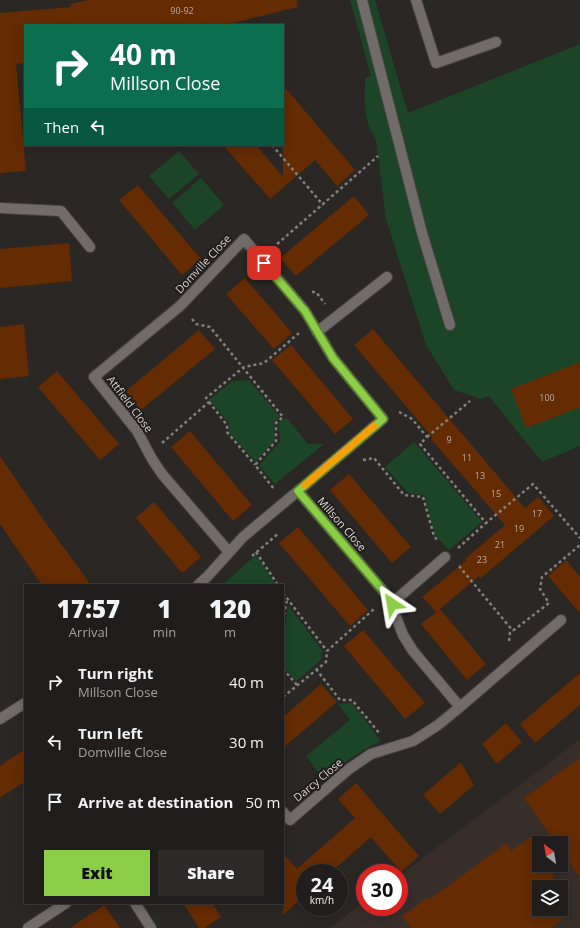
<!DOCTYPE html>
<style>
body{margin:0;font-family:"Open Sans",sans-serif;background:#2d2a29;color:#f1f3f6;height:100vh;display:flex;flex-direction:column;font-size:15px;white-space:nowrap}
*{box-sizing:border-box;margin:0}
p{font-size:13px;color:#a2a2a3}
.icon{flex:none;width:22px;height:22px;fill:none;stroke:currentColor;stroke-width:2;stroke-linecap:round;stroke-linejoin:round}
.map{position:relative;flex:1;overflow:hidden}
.panel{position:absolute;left:24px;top:584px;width:260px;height:320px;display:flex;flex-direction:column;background:#201d1c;border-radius:0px;box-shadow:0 2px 10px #0003,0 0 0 1px #3d3b3b}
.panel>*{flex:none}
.hud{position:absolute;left:24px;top:24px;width:260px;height:122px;border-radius:0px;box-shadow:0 2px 10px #0003,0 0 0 1px #3d3b3b;background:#0b6e4f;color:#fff;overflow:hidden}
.needle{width:26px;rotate:329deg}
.buttons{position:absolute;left:532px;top:836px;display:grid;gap:8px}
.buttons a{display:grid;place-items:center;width:36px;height:36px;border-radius:0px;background:#201d1c;box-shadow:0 2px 10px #0003,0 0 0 1px #3d3b3b;font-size:20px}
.speed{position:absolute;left:296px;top:864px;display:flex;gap:8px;font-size:20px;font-weight:700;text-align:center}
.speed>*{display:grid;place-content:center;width:52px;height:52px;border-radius:50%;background:#201d1c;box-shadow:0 2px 10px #0003,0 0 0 1px #3d3b3b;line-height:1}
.speed small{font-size:10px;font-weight:400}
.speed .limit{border:6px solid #d22;background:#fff;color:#111}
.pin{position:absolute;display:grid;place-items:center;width:34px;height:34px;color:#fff;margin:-17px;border-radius:8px;box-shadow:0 2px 6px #0006}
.me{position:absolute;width:44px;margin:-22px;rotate:327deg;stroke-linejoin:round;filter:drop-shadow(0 0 3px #0008)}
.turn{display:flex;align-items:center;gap:14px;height:84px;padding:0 20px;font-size:18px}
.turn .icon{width:52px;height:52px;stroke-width:2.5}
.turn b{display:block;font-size:28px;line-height:34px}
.then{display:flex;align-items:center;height:38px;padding:0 20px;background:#0003;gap:8px;font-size:15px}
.eta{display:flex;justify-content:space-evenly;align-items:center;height:68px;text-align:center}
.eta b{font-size:24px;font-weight:800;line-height:28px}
.button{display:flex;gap:8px;margin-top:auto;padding:8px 20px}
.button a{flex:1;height:46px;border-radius:0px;background:#8cce45;color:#111;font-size:16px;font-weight:800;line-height:46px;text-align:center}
.button a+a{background:#2d2a29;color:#f1f3f6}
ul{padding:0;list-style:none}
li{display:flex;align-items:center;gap:12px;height:60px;padding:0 20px}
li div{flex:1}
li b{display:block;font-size:15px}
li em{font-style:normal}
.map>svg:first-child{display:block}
.built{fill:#372e2a;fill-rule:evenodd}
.green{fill:#1b4526}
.building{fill:#652b02}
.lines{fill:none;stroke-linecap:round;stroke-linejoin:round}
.lane-casing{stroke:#464342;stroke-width:12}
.street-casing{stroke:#464342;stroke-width:12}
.path{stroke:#83807e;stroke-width:2.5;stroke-dasharray:3 3;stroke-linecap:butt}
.lane{stroke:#716c6a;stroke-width:10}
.street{stroke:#716c6a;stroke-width:10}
.route-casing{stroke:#5b862d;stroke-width:10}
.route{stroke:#8cce45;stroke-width:7}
.slow{stroke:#f59e0b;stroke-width:7}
.labels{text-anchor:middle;stroke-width:4;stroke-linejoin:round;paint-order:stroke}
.number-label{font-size:9px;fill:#bcaba0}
.street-label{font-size:11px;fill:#d9d6d5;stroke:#211d1b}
</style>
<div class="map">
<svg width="580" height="928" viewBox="0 0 580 928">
<rect width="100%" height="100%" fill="#2a2725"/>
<!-- built -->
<path class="built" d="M580 739V928H330L365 901V907H399V876ZM539 843H561V865H539ZM539 887H561V909H539Z"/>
<!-- green -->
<path class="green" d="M350 0H375L408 113 580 44V446L542 462 489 396 481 399 454 390 426 345 386 219 376 139C362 121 365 99 365 78L371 76Z
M179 151 199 174 169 199 149 176Z
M201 178 224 205 195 230 172 203Z
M249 380 280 417 274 422 275 440 255 462 229 432V423L209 400 232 381Z
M286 417 308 444H324L275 484 259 466 280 441 278 423Z
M414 442 482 522 449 550 435 535 424 495 408 493 385 467Z
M256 555 276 585H222Z
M288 605 322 650 321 660 296 681 283 666V642Z
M352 703 381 741C367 748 354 755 342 765L334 763 320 775 306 756 350 720 338 704Z"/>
<!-- building -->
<path class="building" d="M89 0H297L298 7 225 25H25V63L16 64 26 171 0 173V13L71 7 70 4Z
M283 85 355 170 337 186 315 160 270 199 223 145H256L283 177Z
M138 185 201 259 182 275 119 200Z
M354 196 369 215 296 276 280 258Z
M69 243 72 281 0 288V249Z
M245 278 292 333 274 349 226 294Z
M24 324 29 376 0 379V327Z
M373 329 525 508 538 497 554 516 481 578 479 576 440 609 486 664 467 680 421 624 436 612 422 597 466 561 465 559 505 525 431 439 433 438 354 345Z
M199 330 215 349 141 410 126 391Z
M291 345 353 419 335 434 272 360Z
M580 362V407L526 428 511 389Z
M57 371 119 444 100 460 38 387Z
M190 431 252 505 233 521 171 447Z
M0 456 43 519 91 585H42L0 524Z
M349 474 411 547 392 563 330 490Z
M154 502 201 557 182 573 136 518Z
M298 527 368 610 350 626 279 543Z
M566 560 580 577V613L548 576Z
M363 630 425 703 405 719 344 646Z
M580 673V705L535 743 520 724Z
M321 684 337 702 283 748V717Z
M506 723 522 742 497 764 482 744Z
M25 749V781L0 798V766Z
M580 758V877L561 851V843H556L524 798Z
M461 762 474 785 440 814 423 795Z
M356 783 419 856 401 872 371 837 330 873H300L305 879V895L283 915V853L297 869 355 818 338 799Z
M537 833 541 843H539V865H549L557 887H539V909H561V899L567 916 551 928H411L402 916 429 897 430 899 507 843 511 851Z
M183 903H212L221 917 205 928H199Z
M104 905 120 928H70Z"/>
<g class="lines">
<!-- lane casing -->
<g class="lane-casing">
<path id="lane" d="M362 0 422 233 450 325
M416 0 436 63 496 42
M135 903 151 928"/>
</g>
<!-- street casing -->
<g class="street-casing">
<path id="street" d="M0 208 61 211 90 247
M317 332 387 277
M229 552 162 474 152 459 137 431 94 377 180 306 244 239 305 311 333 358 383 419 298 491 385 593 391 604
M198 585 207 577 243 537 298 491
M460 707 561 620
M0 719 25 703
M283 812 290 820 349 769 371 754 413 741 438 725 460 707 413 651 403 635 391 604 445 557
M28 928 66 903"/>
</g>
<!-- path -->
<path class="path" d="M272 145 323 205
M274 249 276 245 378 156
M312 292H316L325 304
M192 319 196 324 210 327 283 417 276 423V441L255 465 274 489
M209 402 227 425V432L255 465
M399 412 412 419 427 437 420 444 486 523 533 484 580 538
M427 437 470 401
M162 443 209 402 206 398 244 367 264 363 299 333
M363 460 374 458 404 495 423 497 434 536 438 541
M458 548 486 523
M256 552 278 585
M252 556 279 533
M459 566 513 631
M283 593 327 651
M283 621 285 609 287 601
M509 641 510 633 549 603 540 589 542 577 580 545
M283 669 297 685
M316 669 340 700H352L380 734
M283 697 326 662 327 651 374 609"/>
<!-- lane -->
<use href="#lane" class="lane"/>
<!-- street -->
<use href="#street" class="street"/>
</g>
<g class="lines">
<!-- route casing -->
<g class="route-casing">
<path id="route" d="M264 263 305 311 333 358 383 419 298 491 385 593 392 604"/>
</g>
<!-- route -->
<use href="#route" class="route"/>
<!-- slow -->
<path class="slow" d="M305 485 374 426"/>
</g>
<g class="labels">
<!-- number labels -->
<g class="number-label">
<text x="182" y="14">90-92</text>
<text x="547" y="401">100</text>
<text x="449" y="443">9</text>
<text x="467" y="461">11</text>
<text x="480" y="479">13</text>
<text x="496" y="497">15</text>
<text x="537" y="517">17</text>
<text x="519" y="532">19</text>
<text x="500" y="548">21</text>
<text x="482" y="563">23</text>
</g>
<!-- street labels -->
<g class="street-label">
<text transform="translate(203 264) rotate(-47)" y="4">Domville Close</text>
<text transform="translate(130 404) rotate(53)" y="4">Attfield Close</text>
<text transform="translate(342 524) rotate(49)" y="4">Millson Close</text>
<text transform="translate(318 780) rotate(-40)" y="4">Darcy Close</text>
</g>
</g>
</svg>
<div class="buttons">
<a><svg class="needle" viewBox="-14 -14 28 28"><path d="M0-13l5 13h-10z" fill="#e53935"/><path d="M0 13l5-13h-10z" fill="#a2a2a3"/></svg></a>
<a><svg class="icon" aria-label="layers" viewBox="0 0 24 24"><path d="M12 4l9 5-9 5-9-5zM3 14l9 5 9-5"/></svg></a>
</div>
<div class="speed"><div>24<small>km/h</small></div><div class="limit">30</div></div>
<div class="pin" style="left:264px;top:263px;background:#d93025"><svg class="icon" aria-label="arrive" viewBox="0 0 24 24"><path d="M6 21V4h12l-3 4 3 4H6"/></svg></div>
<svg class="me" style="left:392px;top:604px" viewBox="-20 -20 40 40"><path d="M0-17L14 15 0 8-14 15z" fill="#8cce45" stroke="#fff" stroke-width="4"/></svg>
<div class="hud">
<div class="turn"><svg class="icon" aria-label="right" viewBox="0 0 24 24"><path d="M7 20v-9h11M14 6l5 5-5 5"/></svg><div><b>40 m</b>Millson Close</div></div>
<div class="then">Then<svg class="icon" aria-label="left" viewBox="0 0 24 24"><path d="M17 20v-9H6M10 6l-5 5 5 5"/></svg></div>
</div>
<section class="panel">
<div class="eta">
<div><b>17:57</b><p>Arrival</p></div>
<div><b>1</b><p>min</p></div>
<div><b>120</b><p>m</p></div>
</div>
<ul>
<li><svg class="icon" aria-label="right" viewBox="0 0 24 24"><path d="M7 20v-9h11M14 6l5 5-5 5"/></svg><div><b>Turn right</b><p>Millson Close</p></div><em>40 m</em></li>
<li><svg class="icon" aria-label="left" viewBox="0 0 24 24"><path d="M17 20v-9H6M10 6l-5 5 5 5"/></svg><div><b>Turn left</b><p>Domville Close</p></div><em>30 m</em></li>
<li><svg class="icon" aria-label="arrive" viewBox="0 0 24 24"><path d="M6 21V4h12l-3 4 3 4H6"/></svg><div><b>Arrive at destination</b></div><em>50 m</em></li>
</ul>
<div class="button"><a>Exit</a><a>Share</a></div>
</section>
</div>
